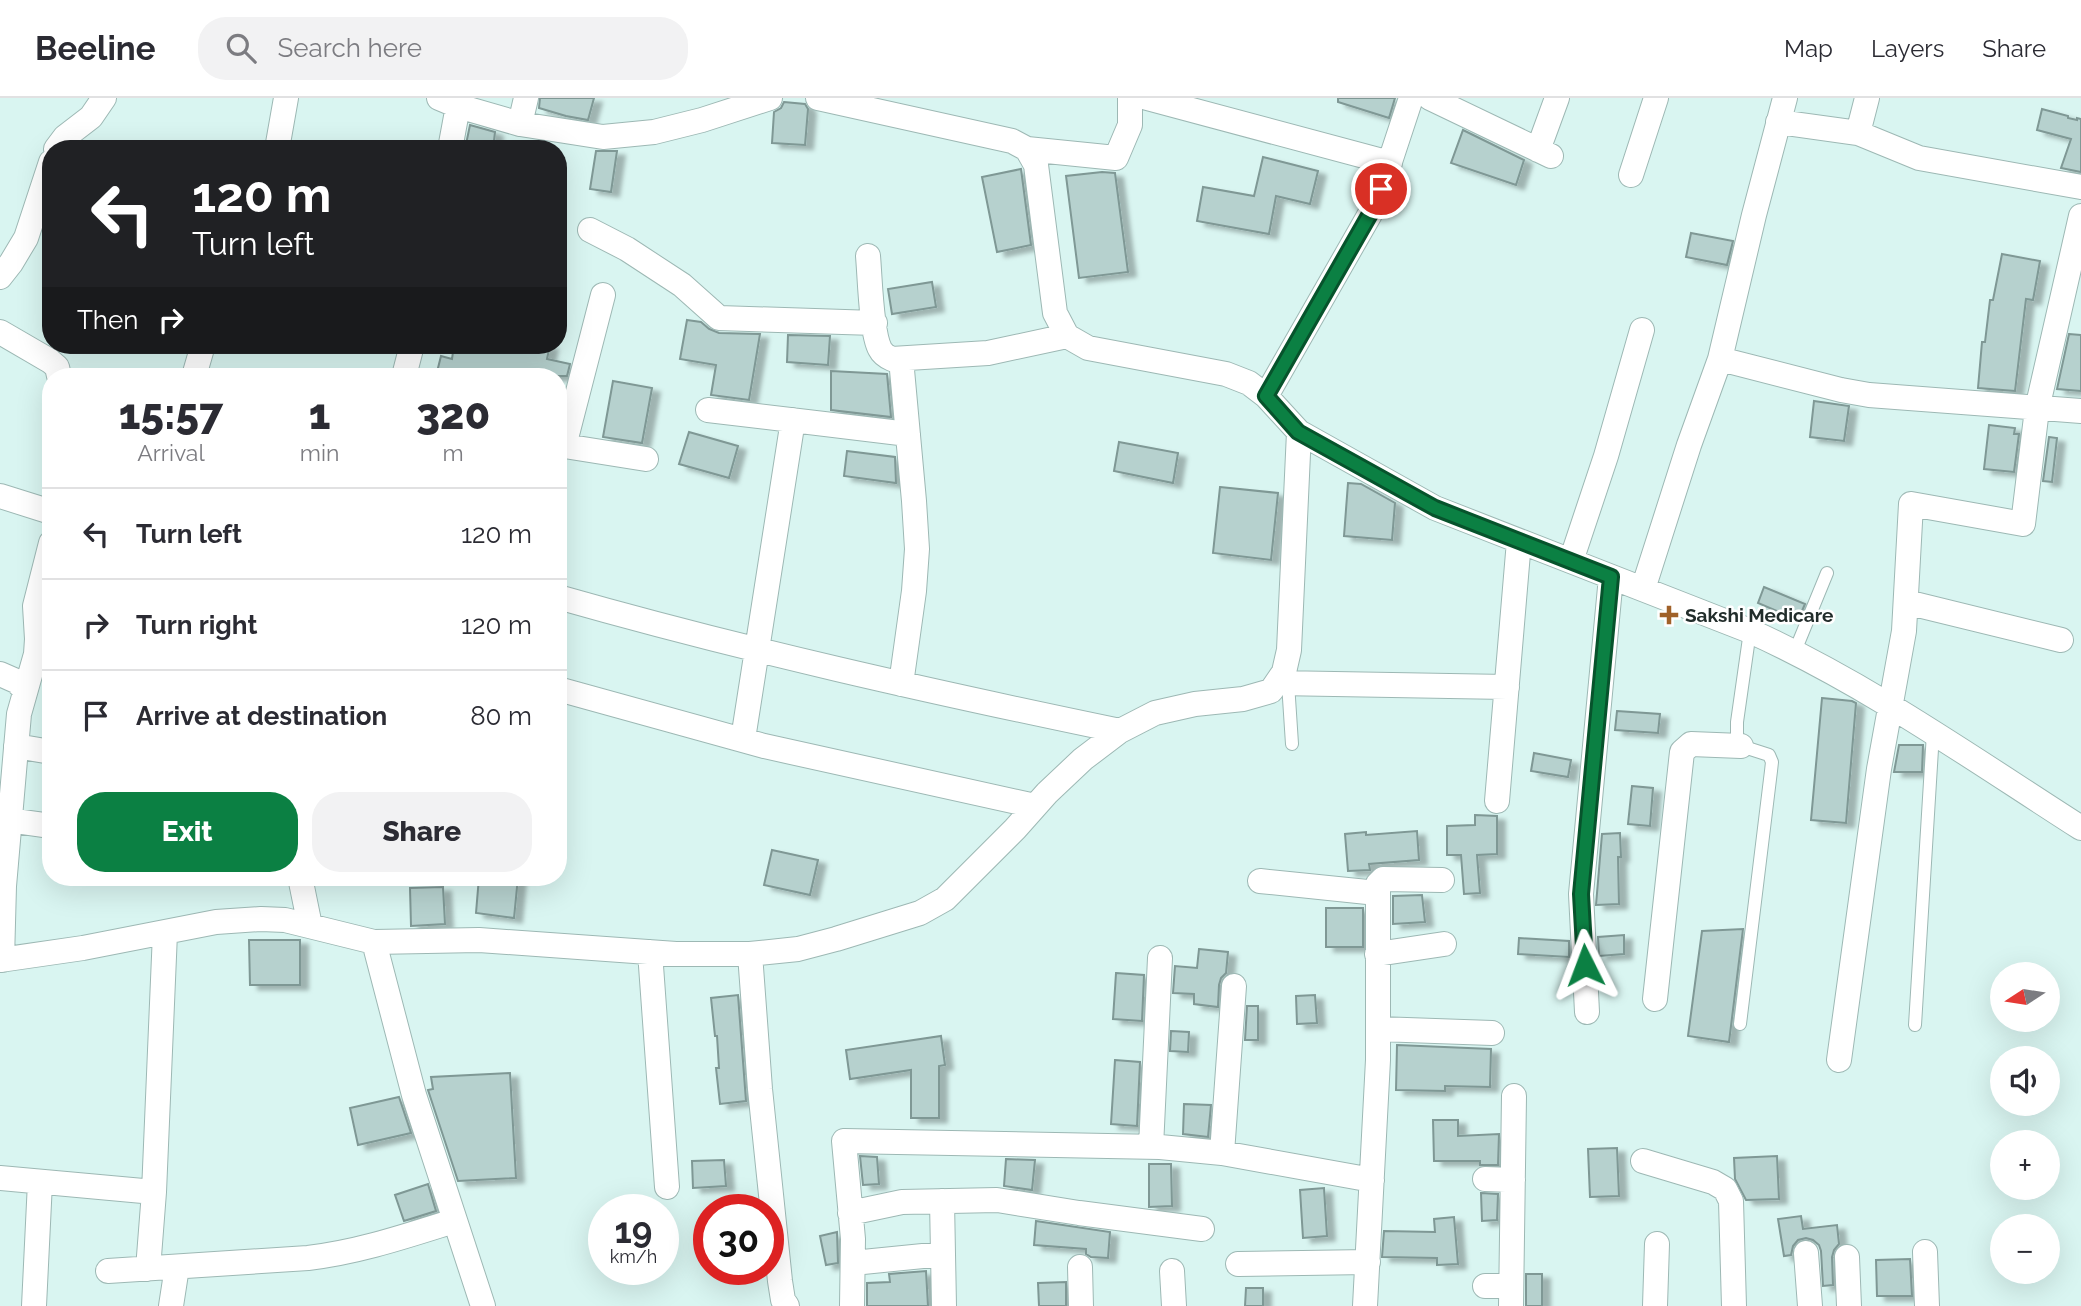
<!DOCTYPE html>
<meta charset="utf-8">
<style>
body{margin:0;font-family:Raleway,sans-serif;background:#f2f2f3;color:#2b2b33;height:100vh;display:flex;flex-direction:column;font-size:26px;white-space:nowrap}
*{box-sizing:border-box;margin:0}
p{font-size:23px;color:#7c7c81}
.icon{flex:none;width:38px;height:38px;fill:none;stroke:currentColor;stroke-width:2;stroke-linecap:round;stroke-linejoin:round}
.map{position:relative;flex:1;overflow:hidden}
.panel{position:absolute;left:42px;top:270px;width:525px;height:518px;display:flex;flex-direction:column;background:#fff;border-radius:28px;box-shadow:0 7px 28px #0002}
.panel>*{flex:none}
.hud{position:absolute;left:42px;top:42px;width:525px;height:214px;border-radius:28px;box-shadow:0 7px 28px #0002;background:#202124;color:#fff;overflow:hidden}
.needle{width:46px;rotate:258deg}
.fabs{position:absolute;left:1990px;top:864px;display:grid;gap:14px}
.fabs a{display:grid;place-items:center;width:70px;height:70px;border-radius:50%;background:#fff;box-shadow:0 7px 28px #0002;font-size:35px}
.speed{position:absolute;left:588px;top:1096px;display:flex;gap:14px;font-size:35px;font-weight:700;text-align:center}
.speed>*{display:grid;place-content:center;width:91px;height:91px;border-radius:50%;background:#fff;box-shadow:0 7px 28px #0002;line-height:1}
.speed small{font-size:18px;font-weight:400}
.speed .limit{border:10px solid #d22;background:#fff;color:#111}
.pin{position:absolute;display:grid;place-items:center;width:60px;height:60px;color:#fff;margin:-30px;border:4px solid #fff;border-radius:50%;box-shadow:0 2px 7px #0007}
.me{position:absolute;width:77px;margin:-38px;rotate:357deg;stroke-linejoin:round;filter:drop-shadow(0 0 5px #0008)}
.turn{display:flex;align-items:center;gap:24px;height:147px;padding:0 35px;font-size:32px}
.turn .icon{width:91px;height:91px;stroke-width:2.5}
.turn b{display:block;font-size:49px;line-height:60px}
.then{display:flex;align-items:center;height:66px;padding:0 35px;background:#0003;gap:14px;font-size:26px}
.eta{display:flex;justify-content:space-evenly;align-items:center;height:119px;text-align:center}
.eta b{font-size:42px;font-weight:800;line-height:49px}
.cta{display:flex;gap:14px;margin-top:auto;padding:14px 35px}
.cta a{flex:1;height:80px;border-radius:28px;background:#0b8043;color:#fff;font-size:28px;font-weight:800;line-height:80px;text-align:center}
.cta a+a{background:#f2f2f3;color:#2b2b33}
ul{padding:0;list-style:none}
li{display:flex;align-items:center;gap:21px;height:91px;padding:0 35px;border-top:2px solid #e1e1e2}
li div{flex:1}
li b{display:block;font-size:26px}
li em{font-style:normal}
header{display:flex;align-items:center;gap:42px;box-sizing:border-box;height:98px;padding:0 35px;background:#fff;border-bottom:2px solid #e1e1e2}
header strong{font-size:33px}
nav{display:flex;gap:38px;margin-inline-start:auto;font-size:24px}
.search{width:490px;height:63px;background:#f2f2f3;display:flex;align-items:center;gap:18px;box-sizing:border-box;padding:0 24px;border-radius:28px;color:#7c7c81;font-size:26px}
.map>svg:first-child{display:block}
.building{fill:#b6d1ce;stroke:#7f9895;stroke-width:2;filter:url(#shadow)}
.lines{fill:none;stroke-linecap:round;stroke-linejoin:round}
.lane-casing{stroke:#9db8b4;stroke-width:14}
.street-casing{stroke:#9db8b4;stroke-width:26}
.lane{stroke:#fff;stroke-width:12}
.street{stroke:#fff;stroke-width:24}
.route-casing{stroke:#07532c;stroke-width:18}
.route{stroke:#0b8043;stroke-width:12}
.poi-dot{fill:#a06129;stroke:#fff;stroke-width:2.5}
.labels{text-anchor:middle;stroke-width:5;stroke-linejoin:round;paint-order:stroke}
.poi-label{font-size:19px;font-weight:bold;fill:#222d2b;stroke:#fff;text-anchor:start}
</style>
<header>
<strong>Beeline</strong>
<div class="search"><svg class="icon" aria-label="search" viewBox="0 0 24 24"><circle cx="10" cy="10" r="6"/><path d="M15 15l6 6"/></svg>Search here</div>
<nav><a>Map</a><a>Layers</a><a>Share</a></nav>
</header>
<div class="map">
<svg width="2081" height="1208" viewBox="0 0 2081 1208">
<defs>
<filter id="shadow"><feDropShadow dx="8" dy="4.5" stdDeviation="2" flood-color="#0004"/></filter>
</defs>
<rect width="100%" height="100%" fill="#d9f5f1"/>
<!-- building -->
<path class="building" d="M540 0H594L588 22 566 18 539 10Z
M1338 0H1395L1389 20 1338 4Z
M784 4 805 6 808 11 805 47 772 45 774 14 781 10Z
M2042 11 2068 18V20L2077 22V20L2081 21V74L2061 70 2071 41 2037 32Z
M470 27 495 34 493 51H465Z
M1463 32 1524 62 1516 87 1451 65Z
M596 53H617L611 94 590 91Z
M1263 59 1318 73 1310 106 1276 98 1269 136 1197 123 1203 89 1254 98Z
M1021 71 1031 147 997 154 982 79Z
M1102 74 1115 75 1128 174 1079 180 1066 78Z
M1691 135 1733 143 1727 167 1686 159Z
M2002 156 2040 163 2033 202 2026 201 2015 293 1978 290 1982 244H1985L1990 202H1993Z
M932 184 936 209 892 216 888 191Z
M687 222 701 224 709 231 719 235 760 236 749 302 711 297 716 267 680 261Z
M2069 236 2081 237V293L2057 291Z
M788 237 830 238 828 267 787 264Z
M454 247H550L547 261 570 266 567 278H436L441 258 452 261Z
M831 273 887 276 891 319 831 312Z
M613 283 652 290 642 345 603 339Z
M1814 303 1849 308 1844 343 1810 339Z
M1989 327 2015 330 2014 336H2019L2014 374 1984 371Z
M689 334 738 348 729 380 679 366Z
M2049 339 2057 340 2052 384 2043 383Z
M1119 344 1178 355 1173 385 1114 373Z
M847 353 895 359 896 385 844 378Z
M1348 385 1361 386 1395 405 1392 442 1344 438Z
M1220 389 1278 395 1271 462 1213 455Z
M1764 489 1805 506 1798 522 1758 505Z
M1822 600 1852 603 1856 605 1846 725 1811 722Z
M1617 613 1660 616 1658 635 1615 632Z
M1899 647H1923L1922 674H1894Z
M1534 655 1571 662 1568 679 1531 673Z
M1632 688 1653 690 1650 728 1628 726Z
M1475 717 1497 718V756L1477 757 1480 795 1464 796 1461 757H1447V728L1475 727Z
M1417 733 1419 762 1369 766 1370 772 1348 773 1345 736 1366 734V737Z
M1620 735 1621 759H1618L1619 806 1596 807 1602 736Z
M772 752 818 762 810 797 764 787Z
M479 779H518L514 820 476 815Z
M443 789 445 826 411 828 410 790Z
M1422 797 1425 824 1393 826V798Z
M1326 810H1363V849H1326Z
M1743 831 1729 944 1688 938 1702 833Z
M1624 837V856L1599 858 1598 839Z
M1519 840 1569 843V859L1518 856Z
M249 842H300V887H250Z
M1199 851 1228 854 1226 875 1221 880 1219 887 1218 909 1194 906V896L1173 895 1175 868 1197 870Z
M1116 875 1144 877 1142 923 1113 921Z
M738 897 746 1003 720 1006 716 970H719L717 938H715L711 900Z
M1315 897 1317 925 1297 926 1296 898Z
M1247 908H1258V942H1245Z
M1171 933 1189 934 1188 954 1170 953Z
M941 938 945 967 939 968V1020H911V972L850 981 846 952Z
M1397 947 1491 951 1490 989 1445 988V993L1396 992Z
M1115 962 1140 964 1137 1028 1111 1026Z
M510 975 516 1080 458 1083 428 992 433 991 431 979Z
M399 999 411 1035 358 1047 350 1010Z
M1184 1006 1211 1007 1208 1039 1183 1036Z
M1433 1022H1458V1038L1499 1036 1498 1067H1480V1063H1434Z
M1617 1050 1619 1098 1590 1099 1588 1051Z
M860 1058 877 1059 879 1086 863 1087Z
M1777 1058 1779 1101 1746 1102 1735 1081 1734 1060Z
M1006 1061 1035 1062 1032 1092 1004 1088Z
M724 1062 726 1088 693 1090 692 1063Z
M1149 1066H1171L1172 1108 1149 1109Z
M428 1086 436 1113 404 1123 395 1097Z
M1324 1090 1327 1138 1303 1140 1300 1092Z
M1481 1095 1498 1096 1497 1122 1482 1123Z
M1801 1118 1803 1131 1837 1127 1839 1146 1834 1152 1832 1159 1833 1187 1823 1188 1821 1153 1819 1147 1813 1142 1806 1140 1798 1142 1793 1148 1791 1157 1784 1158 1778 1121Z
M1454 1119 1458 1166 1437 1167V1160L1382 1159 1384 1133 1435 1134 1434 1121Z
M1036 1123 1110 1134 1108 1160 1091 1159 1086 1156V1151L1034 1147Z
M837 1134 838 1165 826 1167 820 1138Z
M1910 1161 1912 1198H1877L1876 1162Z
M926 1173 928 1208H867V1185L890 1184 889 1176Z
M1526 1176H1542V1208H1526Z
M1066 1184V1208H1039L1038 1185Z
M1246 1190H1263V1208H1245Z"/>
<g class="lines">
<!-- lane casing -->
<g class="lane-casing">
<path id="lane" d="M1795 553 1827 475
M1288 585 1292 646
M1740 926 1771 673 1772 664 1769 657 1741 648 1737 643V624L1750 533
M1915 927 1933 635"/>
</g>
<!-- street casing -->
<g class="street-casing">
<path id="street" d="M439 0 458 8 520 26 603 39 654 34 702 22 770 0
M818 0 1012 43 1027 51 1036 67 1055 215 1067 238 1088 250 1226 276 1249 285 1266 298 1299 334 1435 410 1750 533C1867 586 1973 661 2081 730
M1147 0 1390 65
M1430 0 1551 58
M1778 24 1858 35 1919 60 2081 89
M520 26 526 0
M1858 35 1867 0
M56 51 65 39 91 19 104 0
M277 51 286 0
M450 51 458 8
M1027 51 1116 60 1130 27V0
M1538 52 1557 0
M1631 77 1656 0
M590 132 627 151 682 187 719 220 875 225
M868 158C870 180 871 234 880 251 883 257 887 259 892 261L988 255 1067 238
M0 179 11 165 26 140 51 64
M0 234 50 263 57 269 59 278
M1720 261 1841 292 1869 297 2081 313
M194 278 203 247
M404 278 412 247
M1266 298 1370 116 1381 91 1411 0
M708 312 908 336
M558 347 646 361
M564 348 603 197
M0 398 51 414
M1571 463 1606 358 1642 232
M1643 491 1689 347 1720 261 1754 117 1785 0
M558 499C744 552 932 594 1120 633
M1906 504 2061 542
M0 576 16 583 25 592
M1277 585 1507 589
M901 586 914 493 917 451 914 403 901 261
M558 591 764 648 1035 708
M743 641 793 322
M16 648 51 654
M1497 703 1519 443
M0 721 51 728
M300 779 310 828
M1260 783 1377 795
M374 844 414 997 483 1208
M650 854 667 1089
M750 856 760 991 780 1183 783 1202 787 1208
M1377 856 1444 846
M0 862 83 850 216 824 261 821 285 822 374 844 479 842 676 856H750L798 851 836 841 920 815 945 801 1015 731 1047 695 1083 661 1120 633 1155 615 1195 606 1243 601 1271 593 1284 574 1289 552 1299 334
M2 862 4 788 19 616 36 556 37 541 35 508 51 445
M1655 901 1682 654 1691 646 1741 648
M1587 914 1581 796 1611 479
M1378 931 1492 935
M1839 962 1879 671 1904 533 1911 406 2023 426 2037 311 2081 118
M1151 1049 1160 860
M1222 1055 1234 888
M1643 1063 1713 1084 1725 1091 1731 1103 1734 1208
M0 1080 154 1094
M1485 1081 1513 1082
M942 1103 944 1208
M850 1115 902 1104 997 1102 1079 1115 1202 1131
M1925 1154 1927 1208
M1806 1155 1810 1208
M1847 1159 1849 1208
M853 1165 943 1156
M1238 1166 1368 1164
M1080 1169 1081 1208
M148 1171 154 1094 165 835
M108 1173 308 1160C359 1154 406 1138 454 1123
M1172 1173 1174 1208
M1485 1188H1511
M34 1208 40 1084
M171 1208 177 1169
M852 1208 853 1141 844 1043 1160 1049 1222 1055 1372 1082
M1365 1208 1378 962V786L1383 781 1442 782
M1511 1208 1514 998
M1655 1208 1657 1146"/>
</g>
<!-- lane -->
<use href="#lane" class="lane"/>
<!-- street -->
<use href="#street" class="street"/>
</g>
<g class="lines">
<!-- route casing -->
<g class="route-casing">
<path id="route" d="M1381 91 1370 116 1266 298 1298 334 1435 410 1611 479 1581 796 1585 867"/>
</g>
<!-- route -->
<use href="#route" class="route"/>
</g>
<!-- markers -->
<path class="poi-dot" d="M1665.5 506.5h7v7h7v7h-7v7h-7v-7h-7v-7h7z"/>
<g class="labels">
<!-- poi labels -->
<g class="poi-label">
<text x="1685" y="524">Sakshi Medicare</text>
</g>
</g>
</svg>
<div class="fabs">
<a><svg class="needle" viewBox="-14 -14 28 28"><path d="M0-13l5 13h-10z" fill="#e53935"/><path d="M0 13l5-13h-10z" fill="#7c7c81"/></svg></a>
<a><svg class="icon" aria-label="sound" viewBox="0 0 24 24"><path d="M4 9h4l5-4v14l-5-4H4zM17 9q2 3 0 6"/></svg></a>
<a>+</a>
<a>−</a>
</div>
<div class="speed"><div>19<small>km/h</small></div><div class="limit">30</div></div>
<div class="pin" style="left:1381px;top:91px;background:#d93025"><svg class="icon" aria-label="arrive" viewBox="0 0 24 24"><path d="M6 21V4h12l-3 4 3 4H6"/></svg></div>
<svg class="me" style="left:1585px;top:867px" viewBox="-20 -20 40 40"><path d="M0-17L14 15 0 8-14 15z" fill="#0b8043" stroke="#fff" stroke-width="4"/></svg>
<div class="hud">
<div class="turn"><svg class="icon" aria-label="left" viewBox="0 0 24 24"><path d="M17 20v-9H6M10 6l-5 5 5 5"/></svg><div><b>120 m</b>Turn left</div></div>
<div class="then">Then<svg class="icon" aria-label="right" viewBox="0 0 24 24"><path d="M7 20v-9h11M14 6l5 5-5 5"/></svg></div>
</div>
<section class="panel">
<div class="eta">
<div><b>15:57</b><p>Arrival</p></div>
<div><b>1</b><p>min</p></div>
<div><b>320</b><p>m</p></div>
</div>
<ul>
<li><svg class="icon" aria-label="left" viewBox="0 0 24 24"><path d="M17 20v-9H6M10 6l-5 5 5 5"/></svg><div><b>Turn left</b></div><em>120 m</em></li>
<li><svg class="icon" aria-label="right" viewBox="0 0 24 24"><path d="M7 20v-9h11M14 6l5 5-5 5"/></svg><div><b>Turn right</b></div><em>120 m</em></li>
<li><svg class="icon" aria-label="arrive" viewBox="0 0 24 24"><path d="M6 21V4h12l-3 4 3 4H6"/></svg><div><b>Arrive at destination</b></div><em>80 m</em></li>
</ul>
<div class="cta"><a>Exit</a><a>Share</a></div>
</section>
</div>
